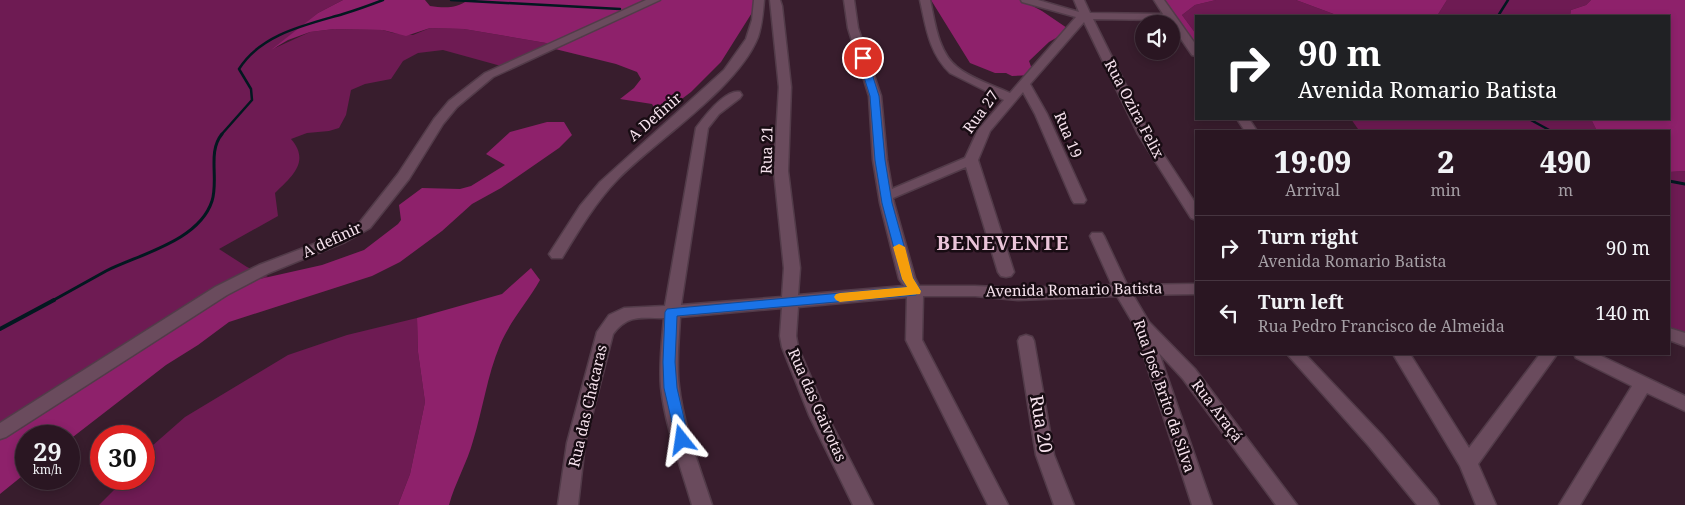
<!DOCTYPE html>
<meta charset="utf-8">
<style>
body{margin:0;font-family:"Noto Serif",serif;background:#321f2a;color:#f1f3f6;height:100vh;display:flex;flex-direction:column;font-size:19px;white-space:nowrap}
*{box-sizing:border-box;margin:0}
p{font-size:16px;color:#a59fa5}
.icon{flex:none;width:28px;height:28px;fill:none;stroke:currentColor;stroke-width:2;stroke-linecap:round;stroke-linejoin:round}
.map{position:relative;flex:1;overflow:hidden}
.drawer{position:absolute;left:1195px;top:130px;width:475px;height:225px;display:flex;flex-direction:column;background:#2a1622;border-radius:0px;box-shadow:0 2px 8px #0003,0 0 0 1px #463540}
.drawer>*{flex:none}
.banner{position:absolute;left:1195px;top:15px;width:475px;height:105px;border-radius:0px;box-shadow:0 2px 8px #0003,0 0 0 1px #463540;background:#202124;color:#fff;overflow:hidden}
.fabs{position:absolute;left:1135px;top:15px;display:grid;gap:10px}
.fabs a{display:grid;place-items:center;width:45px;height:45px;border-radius:50%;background:#2a1622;box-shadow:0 2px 8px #0003,0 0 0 1px #463540;font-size:25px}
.speed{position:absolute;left:15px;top:425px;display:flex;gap:10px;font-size:25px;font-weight:700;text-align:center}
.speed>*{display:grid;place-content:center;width:65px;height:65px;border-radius:50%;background:#2a1622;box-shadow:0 2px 8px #0003,0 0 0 1px #463540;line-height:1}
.speed small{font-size:12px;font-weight:400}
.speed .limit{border:8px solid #d22;background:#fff;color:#111}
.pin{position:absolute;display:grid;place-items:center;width:42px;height:42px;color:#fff;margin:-21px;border:2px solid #fff;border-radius:50%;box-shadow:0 1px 5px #0007}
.me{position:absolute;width:55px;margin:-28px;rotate:345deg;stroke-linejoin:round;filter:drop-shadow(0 0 4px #0008)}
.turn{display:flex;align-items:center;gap:18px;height:105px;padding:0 20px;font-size:22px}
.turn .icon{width:65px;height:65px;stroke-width:2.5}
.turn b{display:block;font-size:35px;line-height:42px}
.eta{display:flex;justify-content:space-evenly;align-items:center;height:85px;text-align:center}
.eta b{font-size:30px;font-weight:800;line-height:35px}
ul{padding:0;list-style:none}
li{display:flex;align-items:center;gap:15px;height:65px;padding:0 20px;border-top:1px solid #463540}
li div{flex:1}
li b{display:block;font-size:19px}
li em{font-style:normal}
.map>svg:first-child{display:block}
.green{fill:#6e1b53}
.forest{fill:#8e216b}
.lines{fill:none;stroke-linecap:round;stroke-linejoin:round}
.stream-far2{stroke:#031820;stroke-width:2.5}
.stream-far1{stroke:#031820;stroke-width:3}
.stream{stroke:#031820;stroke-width:4}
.minor-casing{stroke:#523b49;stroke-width:3}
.minor{fill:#6a4b5d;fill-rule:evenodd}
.route{fill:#1a73e8;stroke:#114b97}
.slow{fill:#f59e0b}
.labels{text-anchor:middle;stroke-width:5;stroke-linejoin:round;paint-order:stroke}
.street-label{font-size:15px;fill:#f6e2ed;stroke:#180c13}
.near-street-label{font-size:18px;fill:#f6e2ed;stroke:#180c13}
.district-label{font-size:20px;font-weight:bold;letter-spacing:1px;fill:#eac4d9;stroke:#180c13}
</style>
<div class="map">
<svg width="1685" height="505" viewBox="0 0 1685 505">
<rect width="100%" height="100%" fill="#381d2d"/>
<!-- green -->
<path class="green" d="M0 0H343L318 13 275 48 310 32 334 29 383 30 393 33 413 35 430 28 464 29 546 43 552 47 501 66 443 50 418 53 403 61 391 79 365 84 351 90 346 115 339 128 329 131 307 133 291 139C311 162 291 177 275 193L278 216 219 249 247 267 268 277 251 281 0 438Z
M1216 0H1296L1339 16H1196V34L1182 15 1195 5Z
M1447 0H1591L1586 5 1571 10 1570 16H1437Z
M1351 119H1591L1597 131H1362L1358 129Z
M1685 171V333L1669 328V172Z
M417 318 418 352 425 402 410 474 398 505H99L125 479H144V453L185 417 288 355 347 335Z"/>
<!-- forest -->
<path class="forest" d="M343 0H425L430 6C444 8 456 9 468 0H760L721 62 691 92 659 116 652 104 620 99 634 88 641 79 637 72 616 64 555 49 546 43 464 29 430 28 406 36 383 30 334 29 310 32 288 40 271 50 318 13Z
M931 0H1021L1042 11 1070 30 1049 42 1029 61 1034 75 1012 76 1006 73H995L970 63Z
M1157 0H1216L1195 5 1182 15 1196 34V55L1169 14Z
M1296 0H1447L1437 16H1339Z
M1591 0H1685V171L1669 172V131H1597L1591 119H1669V16H1570L1571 10 1586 5Z
M547 122H564L572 135 559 148 501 188 472 204 442 231 400 262 372 276 229 322 198 345 166 365 69 440V436H26V473L0 494V438L201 307 251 281 322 265 364 250 398 224 401 220 399 205 422 188 460 189 471 186 505 165 486 154 510 132Z
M531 268 540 280C527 303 510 321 500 345 487 376 483 409 473 441 467 463 455 483 449 505H398L410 474 425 402 418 352 417 318 502 294Z"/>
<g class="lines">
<!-- stream-far2 -->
<path class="stream-far2" d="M451 0 620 9
M1498 16 1508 0
M1529 119 1551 131
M221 135 252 100 251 89 239 69C261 34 305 25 343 14 356 10 370 5 383 0"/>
<!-- stream-far1 -->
<path class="stream-far1" d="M1669 181 1685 184
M52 301C70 291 88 281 106 271 140 254 199 241 212 201 219 179 207 152 222 134"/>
<!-- stream -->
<path class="stream" d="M0 329 54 300"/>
<!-- minor casing -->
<g class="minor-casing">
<path id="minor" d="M646 0H660L493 77 457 107 443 124 409 179 370 228 345 242 269 273 227 295 6 437 0 439V423L215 287 259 265 335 236 360 222 398 174 434 119 449 101 485 73Z
M754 0H764C763 13 762 25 758 37 738 88 656 140 617 180 595 203 579 230 562 258H552L549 254 580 206 600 182 724 70 746 39 752 20Z
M770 0H780L782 6 791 87 788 171 800 268 798 295 904 286 899 279 880 203 873 160 869 96 848 28 844 0H854L858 28 881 96 887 160 892 189 965 158 978 130 1004 100 950 73C929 53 926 27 920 0H930C935 22 938 52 957 67 970 78 994 86 1010 93L1076 17 1022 2 1021 0H1038L1079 12 1074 0H1084L1090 13 1163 14 1154 0H1164L1196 45V56L1192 55 1168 20 1093 19 1150 134 1196 204V220L1191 218 1138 134 1084 22 1030 84 1047 114 1086 200 1084 203H1074L1072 200 1035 114 1023 92 990 131 978 160 1014 272 1011 276 1006 277 1001 276 998 272 966 167 893 198 894 203 915 278 919 286H975L1018 288 1112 285 1090 236 1092 233H1102L1104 236 1127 285 1196 284V294L1133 295 1149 322 1195 369 1297 505H1276L1183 379 1159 353 1212 505H1192L1133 323 1117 296 1018 300 975 296H923L922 340 1008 505H988L906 340 907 297 798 307 796 336 798 347 827 415 873 505H853L809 415 782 347 780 336 782 308 680 317C679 340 676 363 679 386 683 425 700 468 712 505H692C681 467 665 426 661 387 659 364 662 341 664 318 641 318 628 314 613 334L585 443 578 505H558L567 443 597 332 609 315 624 308 665 306 696 128C704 117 725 89 740 92L742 95 740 98 719 114 708 128 681 305 782 297 784 268 774 171 779 87Z
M1237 119H1249L1257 131H1245Z
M1669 328 1685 333V346L1669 340Z
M1026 335 1032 337 1034 341 1054 455 1074 505H1054L1036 455 1018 341 1020 337Z
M1287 354H1305L1382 435 1436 499 1439 505H1417L1368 445Z
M1393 354H1410L1469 448 1540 354H1557L1478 464 1496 505H1476L1460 466Z
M1574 354H1597L1685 396V411L1647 393 1580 505H1559L1632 386 1576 358Z"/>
</g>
<!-- minor -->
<use href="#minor" class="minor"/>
</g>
<!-- route -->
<path class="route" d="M860 56 867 58 879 96 885 160 892 203 913 278 921 291 916 295 677 316 675 362 677 388 689 440 687 444 682 445 677 444 664 388 663 362 665 312 667 309 907 287 902 279 882 203 875 160 870 96 858 58Z"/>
<!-- slow -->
<path class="slow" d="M899 244 905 247 913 278 921 291 920 294 840 302 836 300 834 297 836 294 840 293 907 287 902 279 893 247Z"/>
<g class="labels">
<!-- street labels -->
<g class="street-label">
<text transform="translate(1134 109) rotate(62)" y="5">Rua Ozira Felix</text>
<text transform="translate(981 112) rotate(-54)" y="5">Rua 27</text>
<text transform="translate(655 117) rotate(-41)" y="5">A Definir</text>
<text transform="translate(1068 135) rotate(67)" y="5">Rua 19</text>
<text transform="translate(767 150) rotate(-89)" y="5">Rua 21</text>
<text transform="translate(332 240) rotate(-25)" y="5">A definir</text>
<text transform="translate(1074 290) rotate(-1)" y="5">Avenida Romario Batista</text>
<text transform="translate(1164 396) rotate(71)" y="5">Rua José Brito da Silva</text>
<text transform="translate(817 405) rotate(66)" y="5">Rua das Gaivotas</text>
<text transform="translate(588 406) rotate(-77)" y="5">Rua das Chácaras</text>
<text transform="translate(1217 411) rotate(53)" y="5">Rua Araçá</text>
</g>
<!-- near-street labels -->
<g class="near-street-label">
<text transform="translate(1041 424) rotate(80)" y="6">Rua 20</text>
</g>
<!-- district labels -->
<g class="district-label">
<text x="1003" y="250">BENEVENTE</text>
</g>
</g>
</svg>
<div class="fabs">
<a><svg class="icon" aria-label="sound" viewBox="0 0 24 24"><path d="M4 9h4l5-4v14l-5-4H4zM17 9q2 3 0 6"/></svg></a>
</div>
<div class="speed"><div>29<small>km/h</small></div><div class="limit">30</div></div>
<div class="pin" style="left:863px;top:58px;background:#d93025"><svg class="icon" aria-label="arrive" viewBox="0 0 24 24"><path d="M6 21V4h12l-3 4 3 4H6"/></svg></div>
<svg class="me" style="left:682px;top:440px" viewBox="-20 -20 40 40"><path d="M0-17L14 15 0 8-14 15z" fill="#1a73e8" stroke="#fff" stroke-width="4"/></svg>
<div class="banner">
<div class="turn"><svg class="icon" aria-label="right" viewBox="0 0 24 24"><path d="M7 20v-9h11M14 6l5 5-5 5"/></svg><div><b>90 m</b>Avenida Romario Batista</div></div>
</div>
<section class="drawer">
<div class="eta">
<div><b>19:09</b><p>Arrival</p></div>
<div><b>2</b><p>min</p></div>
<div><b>490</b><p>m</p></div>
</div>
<ul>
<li><svg class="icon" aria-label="right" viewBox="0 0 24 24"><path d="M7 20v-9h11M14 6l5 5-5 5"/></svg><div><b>Turn right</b><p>Avenida Romario Batista</p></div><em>90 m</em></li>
<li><svg class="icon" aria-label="left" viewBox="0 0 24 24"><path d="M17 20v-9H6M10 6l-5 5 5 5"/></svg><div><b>Turn left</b><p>Rua Pedro Francisco de Almeida</p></div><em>140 m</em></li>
</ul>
</section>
</div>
